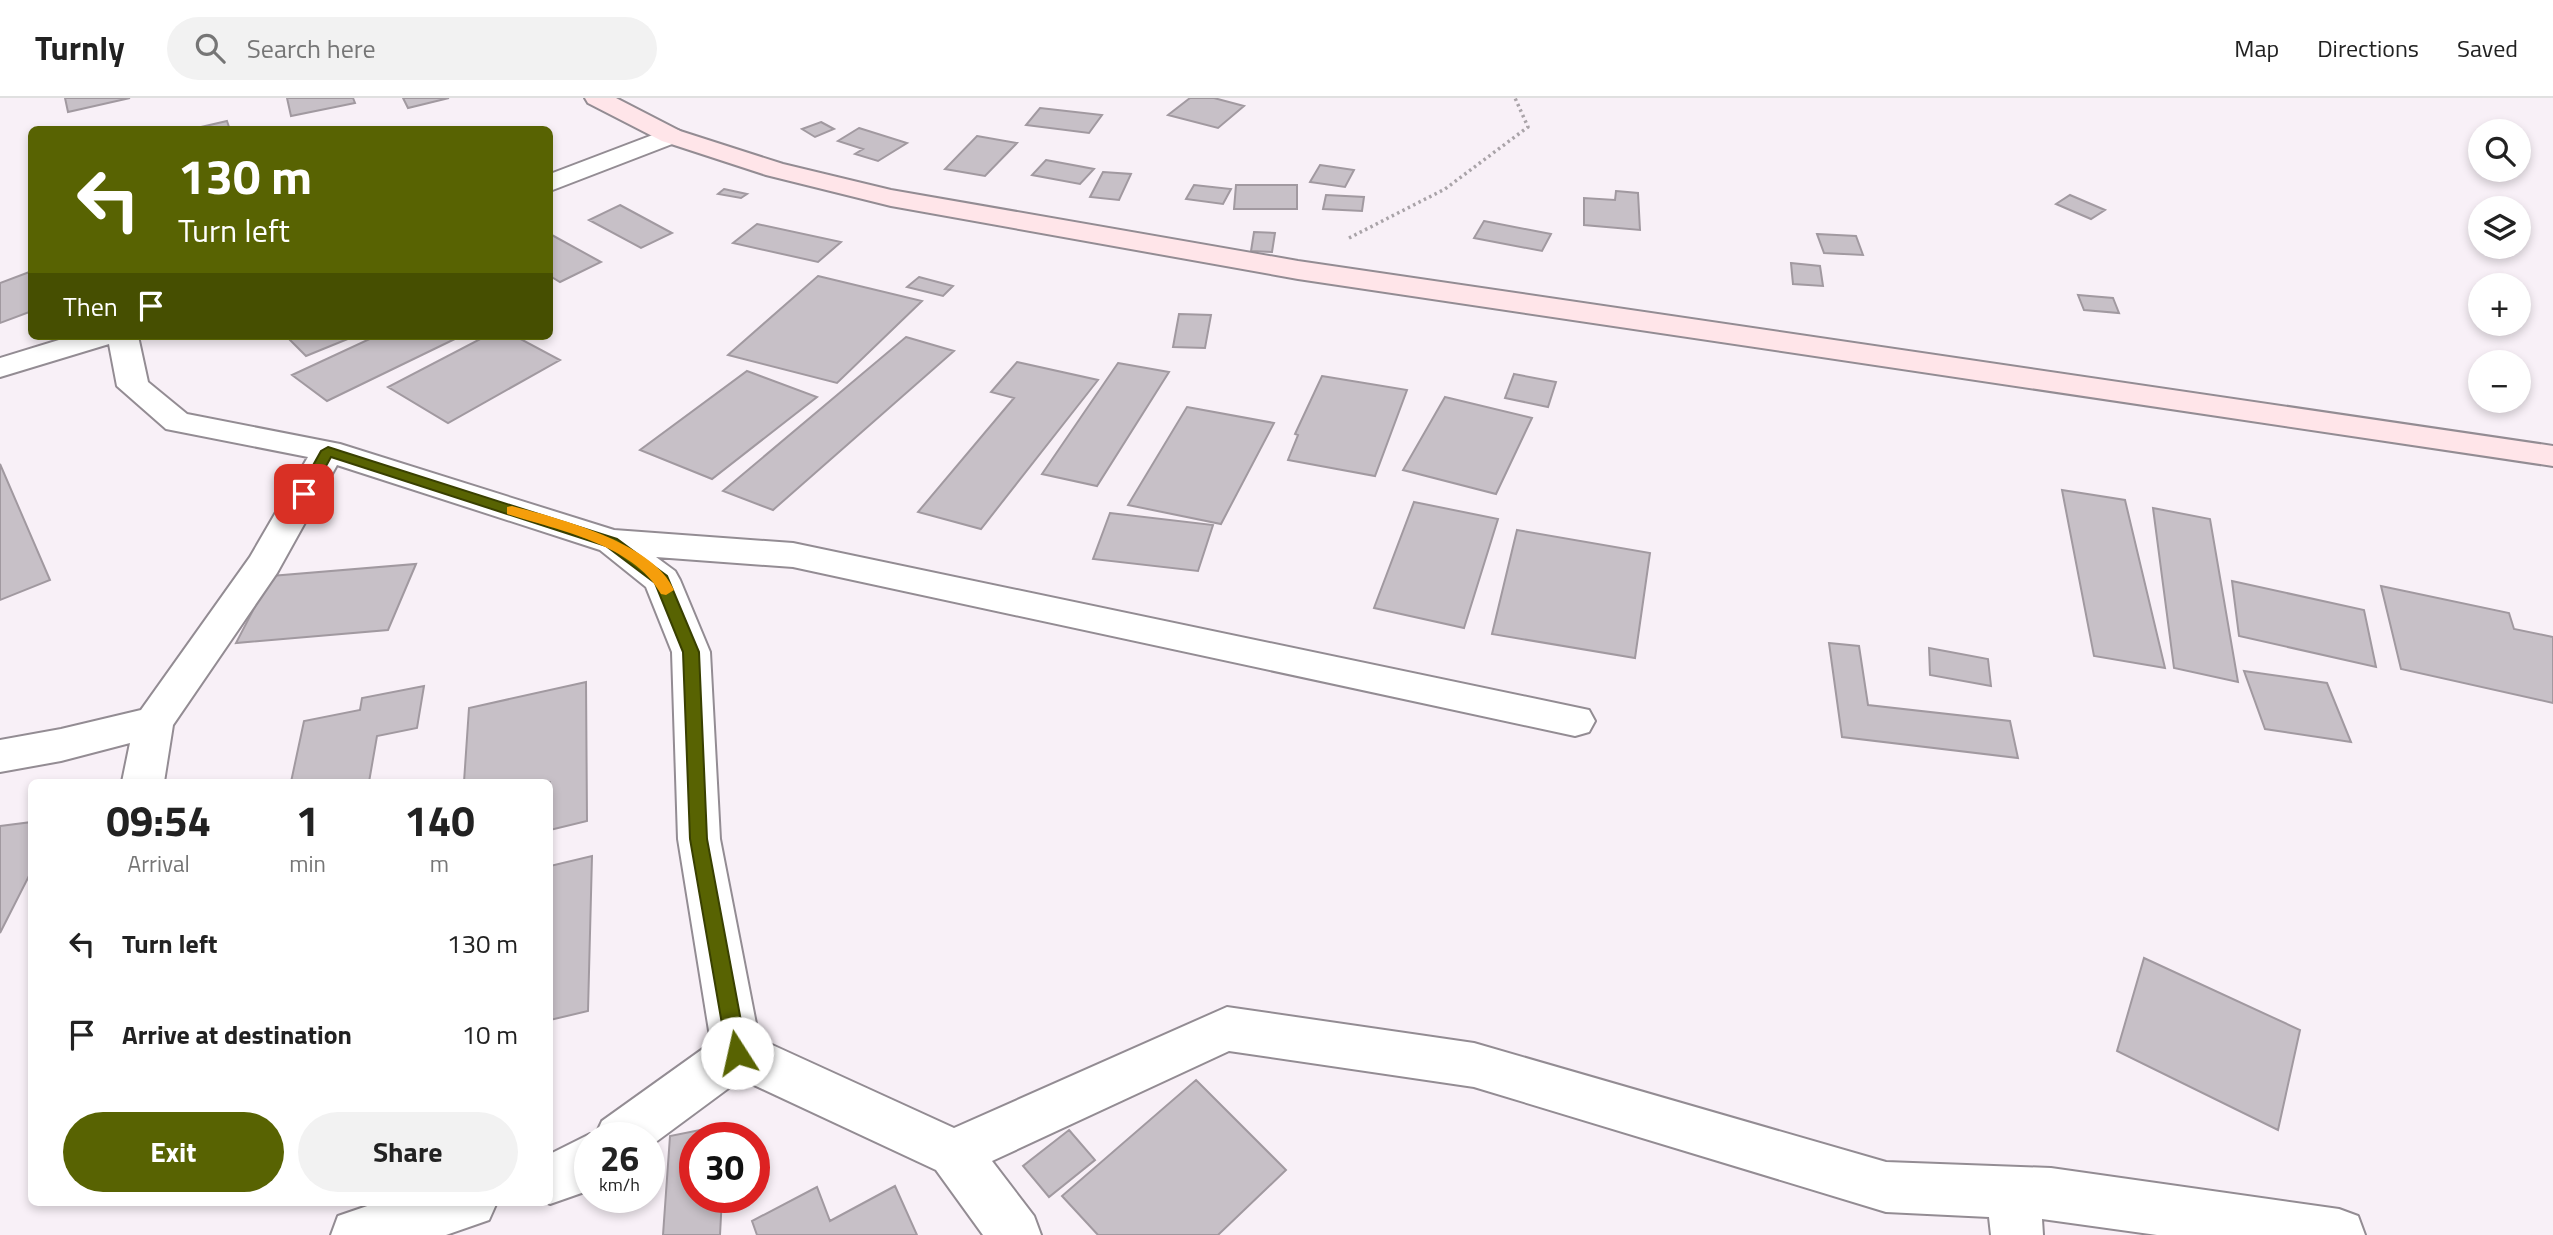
<!DOCTYPE html>
<meta charset="utf-8">
<style>
body{margin:0;font-family:"Titillium Web",sans-serif;background:#f2f2f2;color:#222;height:100vh;display:flex;flex-direction:column;font-size:26px;white-space:nowrap}
*{box-sizing:border-box;margin:0}
p{font-size:23px;color:#767676}
.icon{flex:none;width:38px;height:38px;fill:none;stroke:currentColor;stroke-width:2;stroke-linecap:round;stroke-linejoin:round}
.map{position:relative;flex:1;overflow:hidden}
.sheet{position:absolute;left:28px;top:681px;width:525px;height:427px;display:flex;flex-direction:column;background:#fff;border-radius:10px;box-shadow:0 4px 10px #0003}
.sheet>*{flex:none}
.banner{position:absolute;left:28px;top:28px;width:525px;height:214px;border-radius:10px;box-shadow:0 4px 10px #0003;background:#586302;color:#fff;overflow:hidden}
.tools{position:absolute;left:2468px;top:21px;display:grid;gap:14px}
.tools a{display:grid;place-items:center;width:63px;height:63px;border-radius:50%;background:#fff;box-shadow:0 4px 10px #0003;font-size:35px}
.speed{position:absolute;left:574px;top:1024px;display:flex;gap:14px;font-size:35px;font-weight:700;text-align:center}
.speed>*{display:grid;place-content:center;width:91px;height:91px;border-radius:50%;background:#fff;box-shadow:0 4px 10px #0003;line-height:1}
.speed small{font-size:18px;font-weight:400}
.speed .limit{border:10px solid #d22;background:#fff;color:#111}
.pin{position:absolute;display:grid;place-items:center;width:60px;height:60px;color:#fff;margin:-30px;border-radius:14px;box-shadow:0 4px 10px #0006}
.me{position:absolute;width:77px;margin:-38px;rotate:350deg;stroke-linejoin:round;filter:drop-shadow(0 0 5px #0008)}
.turn{display:flex;align-items:center;gap:24px;height:147px;padding:0 35px;font-size:32px}
.turn .icon{width:91px;height:91px;stroke-width:2.5}
.turn b{display:block;font-size:49px;line-height:60px}
.then{display:flex;align-items:center;height:66px;padding:0 35px;background:#0003;gap:14px;font-size:26px}
.eta{display:flex;justify-content:space-evenly;align-items:center;height:119px;text-align:center}
.eta b{font-size:42px;font-weight:700;line-height:49px}
.primary-button{display:flex;gap:14px;margin-top:auto;padding:14px 35px}
.primary-button a{flex:1;height:80px;border-radius:42px;background:#586302;color:#fff;font-size:28px;font-weight:700;line-height:80px;text-align:center}
.primary-button a+a{background:#f2f2f2;color:#222}
ul{padding:0;list-style:none}
li{display:flex;align-items:center;gap:21px;height:91px;padding:0 35px}
li div{flex:1}
li b{display:block;font-size:26px}
li em{font-style:normal}
header{display:flex;align-items:center;gap:42px;box-sizing:border-box;height:98px;padding:0 35px;background:#fff;border-bottom:2px solid #e0e0e0}
header strong{font-size:33px}
nav{display:flex;gap:38px;margin-inline-start:auto;font-size:24px}
.search{width:490px;height:63px;background:#f2f2f2;display:flex;align-items:center;gap:18px;box-sizing:border-box;padding:0 24px;border-radius:38px;color:#767676;font-size:26px}
.map>svg:first-child{display:block}
.building{fill:#c7c0c7;stroke:#a199a0;stroke-width:2}
.lines{fill:none;stroke-linecap:round;stroke-linejoin:round}
.minor-casing{stroke:#938c93;stroke-width:4}
.secondary-casing{stroke:#938c93;stroke-width:4}
.path{stroke:#a9a3a8;stroke-width:3.5;stroke-dasharray:2.5 3.5;stroke-linecap:butt}
.minor{fill:#fff;fill-rule:evenodd}
.secondary{fill:#ffe5e9;fill-rule:evenodd}
.route{fill:#586302;stroke:#394001;stroke-width:2}
.slow{fill:#f59e0b}
</style>
<header>
<strong>Turnly</strong>
<div class="search"><svg class="icon" aria-label="search" viewBox="0 0 24 24"><circle cx="10" cy="10" r="6"/><path d="M15 15l6 6"/></svg>Search here</div>
<nav><a>Map</a><a>Directions</a><a>Saved</a></nav>
</header>
<div class="map">
<svg width="2553" height="1137" viewBox="0 0 2553 1137">
<rect width="100%" height="100%" fill="#f8f0f7"/>
<!-- building -->
<path class="building" d="M65 0H130L68 14Z
M287 0H353L355 5 291 18Z
M403 0H449L408 10Z
M1190 0H1214L1244 8 1218 30 1168 17Z
M1040 10 1102 17 1089 35 1026 27Z
M227 23 230 32H188Z
M821 24 834 31 815 39 802 31Z
M859 30 907 45 878 63 855 56 863 51 838 43Z
M977 38 1017 45 985 78 945 71Z
M1046 62 1094 71 1080 86 1032 77Z
M1320 67 1354 72 1345 89 1310 84Z
M1103 74 1131 76 1119 102 1090 99Z
M1194 87 1231 91 1223 106 1186 101Z
M1236 87H1297V111H1234Z
M724 91 747 96 741 100 718 96Z
M1616 93 1638 95 1640 132 1584 127V100L1615 102Z
M1326 97 1364 99 1362 113 1323 111Z
M2070 97 2105 112 2091 121 2056 106Z
M620 107 672 135 641 150 589 122Z
M1484 123 1551 136 1542 153 1474 140Z
M757 126 841 144 818 164 733 145Z
M1254 134 1275 135 1272 154 1251 153Z
M550 136 601 164 560 184 550 178Z
M1817 136 1856 138 1863 157 1824 155Z
M1791 165 1820 168 1823 188 1793 186Z
M32 173V213L0 225V185Z
M818 178 922 203 837 285 728 257Z
M919 179 953 188 943 198 907 189Z
M2078 197 2113 200 2119 215 2084 212Z
M1179 216 1211 217 1205 250 1173 249Z
M286 238H355L306 258Z
M376 238H461L327 303 292 277Z
M486 238H515L560 262 448 325 388 289Z
M906 239 954 253 773 412 723 393Z
M1017 264 1098 282 981 431 918 414 1014 300 991 294Z
M1118 265 1169 274 1097 388 1042 376Z
M747 273 817 299 712 381 640 352Z
M1514 276 1556 284 1548 309 1505 300Z
M1322 278 1407 292 1375 378 1288 362 1298 337 1295 336Z
M1445 299 1532 320 1496 396 1403 372Z
M1187 309 1274 325 1221 426 1128 407Z
M0 366 50 482 0 502Z
M2062 392 2125 402 2165 570 2094 558Z
M1414 404 1498 421 1464 530 1374 510Z
M2153 410 2210 421 2238 584 2174 570Z
M1110 415 1213 427 1198 473 1093 461Z
M1517 432 1650 455 1635 560 1492 536Z
M416 466 388 532 236 545 271 478Z
M2232 483 2364 512 2376 569 2239 538Z
M2381 488 2509 515 2514 531 2553 539V605L2401 571Z
M1829 545 1859 548 1868 607 2010 623 2018 660 1842 639Z
M1929 550 1988 561 1991 588 1930 577Z
M2244 573 2327 585 2351 644 2265 631Z
M586 584 587 723 550 732V684H464L469 610Z
M424 588 417 630 377 638 369 684H291L304 623 360 612 362 600Z
M32 724V772L0 835V728Z
M592 758 588 913 550 922V768Z
M2144 860 2300 932 2278 1032 2117 953Z
M1196 982 1286 1072 1218 1137H1098L1062 1098Z
M725 1027V1040H695V1099H722L720 1137H663L670 1038Z
M1069 1032 1095 1062 1049 1099 1023 1068Z
M895 1088 917 1137H757L752 1123 817 1089 830 1123Z"/>
<g class="lines">
<!-- minor casing -->
<g class="minor-casing">
<path id="minor" d="M671 30 680 33 684 38 680 43 550 93V76Z
M72 238H138L148 284 187 316 340 346 614 432 793 445 1589 612 1595 623 1589 634 1575 638 793 469 656 459 675 473 680 482 710 554 720 741 759 941 954 1030 1227 909 1474 945 1886 1064 2051 1070 2339 1111 2358 1118 2365 1137H2157L2042 1121 2043 1137H1991L1989 1119 1886 1114 1474 989 1229 953 992 1063 1034 1118 1041 1137H983L936 1072 741 981 649 1049V1040H590V1092L550 1106 545 1104H550V1056L590 1036 595 1038 602 1023 711 945 678 741 672 554 646 489 600 452 337 367 277 475 173 627 164 684H122L130 645 61 663 0 674V642L61 631 141 612 250 459 308 359 166 331 117 288 109 246 0 279V260Z
M379 1104H497L489 1122 446 1137H331L338 1118Z"/>
</g>
<!-- secondary casing -->
<g class="secondary-casing">
<path id="secondary" d="M585 0H616L680 33 783 66 891 92 1298 163 2553 348V368L1298 181 891 108 766 77 662 43 588 5Z"/>
</g>
<!-- path -->
<path class="path" d="M1349 140 1445 91 1528 29 1515 0"/>
<!-- minor -->
<use href="#minor" class="minor"/>
<!-- secondary -->
<use href="#secondary" class="secondary"/>
</g>
<!-- route -->
<path class="route" d="M328 349 617 441 667 478 699 554 707 741 747 955 744 961 737 964 730 961 727 955 690 741 683 554 655 485 606 448 331 359 309 399H299L297 396 321 353Z"/>
<!-- slow -->
<path class="slow" d="M512 408C558 420 654 445 674 492L666 497 661 496C633 446 557 432 507 416V409Z"/>
</svg>
<div class="tools">
<a><svg class="icon" aria-label="search" viewBox="0 0 24 24"><circle cx="10" cy="10" r="6"/><path d="M15 15l6 6"/></svg></a>
<a><svg class="icon" aria-label="layers" viewBox="0 0 24 24"><path d="M12 4l9 5-9 5-9-5zM3 14l9 5 9-5"/></svg></a>
<a>+</a>
<a>−</a>
</div>
<div class="speed"><div>26<small>km/h</small></div><div class="limit">30</div></div>
<div class="pin" style="left:304px;top:396px;background:#d93025"><svg class="icon" aria-label="arrive" viewBox="0 0 24 24"><path d="M6 21V4h12l-3 4 3 4H6"/></svg></div>
<svg class="me" style="left:737px;top:955px" viewBox="-20 -20 40 40"><circle r="19" fill="#fff"/><path d="M0-13L10 11 0 6-10 11z" fill="#586302"/></svg>
<div class="banner">
<div class="turn"><svg class="icon" aria-label="left" viewBox="0 0 24 24"><path d="M17 20v-9H6M10 6l-5 5 5 5"/></svg><div><b>130 m</b>Turn left</div></div>
<div class="then">Then<svg class="icon" aria-label="arrive" viewBox="0 0 24 24"><path d="M6 21V4h12l-3 4 3 4H6"/></svg></div>
</div>
<section class="sheet">
<div class="eta">
<div><b>09:54</b><p>Arrival</p></div>
<div><b>1</b><p>min</p></div>
<div><b>140</b><p>m</p></div>
</div>
<ul>
<li><svg class="icon" aria-label="left" viewBox="0 0 24 24"><path d="M17 20v-9H6M10 6l-5 5 5 5"/></svg><div><b>Turn left</b></div><em>130 m</em></li>
<li><svg class="icon" aria-label="arrive" viewBox="0 0 24 24"><path d="M6 21V4h12l-3 4 3 4H6"/></svg><div><b>Arrive at destination</b></div><em>10 m</em></li>
</ul>
<div class="primary-button"><a>Exit</a><a>Share</a></div>
</section>
</div>
